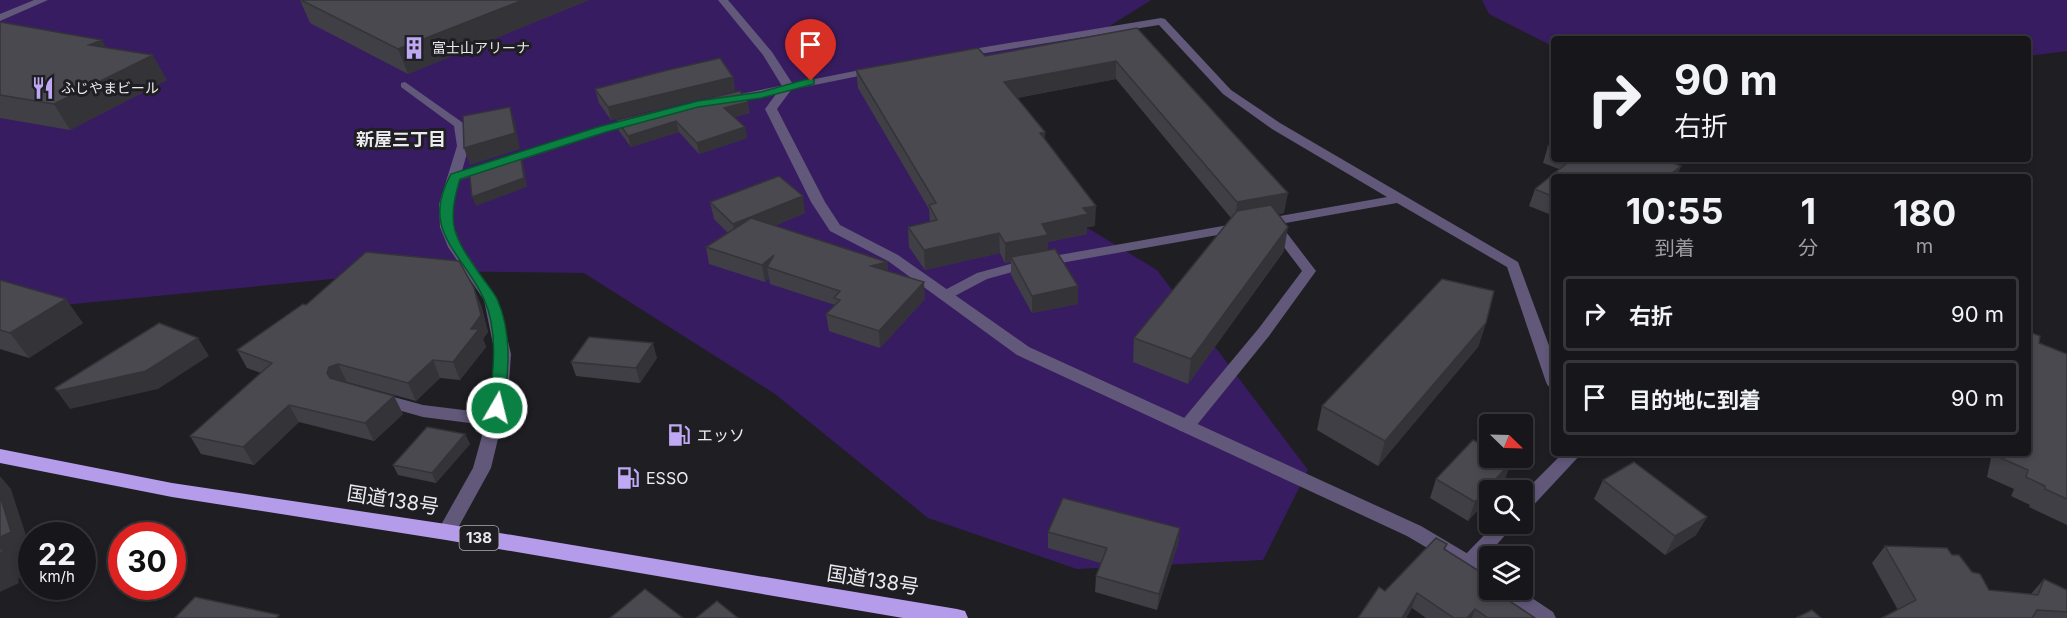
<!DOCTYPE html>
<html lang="ja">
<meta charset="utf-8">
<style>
body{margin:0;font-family:Inter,"Noto Sans JP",sans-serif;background:#242327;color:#f1f3f6;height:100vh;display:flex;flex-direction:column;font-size:22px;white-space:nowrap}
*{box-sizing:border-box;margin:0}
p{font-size:20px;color:#9e9fa2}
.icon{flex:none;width:33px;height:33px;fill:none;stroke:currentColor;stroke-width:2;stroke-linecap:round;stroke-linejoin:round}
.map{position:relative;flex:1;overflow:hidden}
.sheet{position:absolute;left:1551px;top:174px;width:480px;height:282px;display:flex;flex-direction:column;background:#17161a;border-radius:6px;box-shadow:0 3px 9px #0003,0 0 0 2px #363539}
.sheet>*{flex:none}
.banner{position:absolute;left:1551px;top:36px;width:480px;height:126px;border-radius:6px;box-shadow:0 3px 9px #0003,0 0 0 2px #363539;background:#17161a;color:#f1f3f6;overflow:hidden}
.needle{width:39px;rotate:113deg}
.fabs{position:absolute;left:1479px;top:414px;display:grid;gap:12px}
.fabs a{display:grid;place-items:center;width:54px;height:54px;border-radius:6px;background:#17161a;box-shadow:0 3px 9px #0003,0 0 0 2px #363539;font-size:30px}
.speed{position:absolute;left:18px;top:522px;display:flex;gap:12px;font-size:30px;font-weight:700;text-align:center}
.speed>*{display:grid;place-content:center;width:78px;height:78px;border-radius:50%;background:#17161a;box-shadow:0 3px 9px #0003,0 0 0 2px #363539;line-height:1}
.speed small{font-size:15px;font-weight:400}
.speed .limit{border:9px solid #d22;background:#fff;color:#111}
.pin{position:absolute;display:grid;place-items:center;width:51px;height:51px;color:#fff;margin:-62px -26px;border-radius:50% 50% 50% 0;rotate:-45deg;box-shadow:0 0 6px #0007}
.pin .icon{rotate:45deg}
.me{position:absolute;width:66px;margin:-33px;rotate:8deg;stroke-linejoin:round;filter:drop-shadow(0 0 4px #0008)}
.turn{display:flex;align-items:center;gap:21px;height:126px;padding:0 24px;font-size:27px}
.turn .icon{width:78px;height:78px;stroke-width:2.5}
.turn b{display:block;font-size:42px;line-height:51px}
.eta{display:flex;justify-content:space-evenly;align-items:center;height:102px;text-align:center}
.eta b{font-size:36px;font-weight:700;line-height:42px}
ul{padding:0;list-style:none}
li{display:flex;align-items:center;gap:18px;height:75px;margin:0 12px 9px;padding:0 12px;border:3px solid #363539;border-radius:6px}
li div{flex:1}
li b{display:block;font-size:22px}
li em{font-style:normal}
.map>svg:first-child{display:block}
.green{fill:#381c61}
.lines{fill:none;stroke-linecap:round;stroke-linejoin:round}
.minor{fill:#62587a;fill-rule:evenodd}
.tertiary{fill:#62587a;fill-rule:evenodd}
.trunk{fill:#b49cea;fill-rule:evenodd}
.wall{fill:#403f45}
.shaded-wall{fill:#343338}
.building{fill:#4b4950;stroke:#343338;stroke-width:1.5}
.route{fill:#0b8043;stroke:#07532c;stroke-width:1.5}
.labels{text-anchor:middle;stroke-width:6;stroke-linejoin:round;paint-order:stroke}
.far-poi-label{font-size:14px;fill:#ebeaee;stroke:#1f1e23;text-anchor:start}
.shield{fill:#1f1e23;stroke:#aeadb1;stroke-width:1.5}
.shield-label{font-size:15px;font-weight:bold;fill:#ebeaee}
.poi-label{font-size:16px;fill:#ebeaee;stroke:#1f1e23;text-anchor:start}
.neighbourhood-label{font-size:18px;font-weight:bold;fill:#ebeaee;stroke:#1f1e23}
.near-street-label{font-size:20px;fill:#ebeaee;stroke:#1f1e23}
</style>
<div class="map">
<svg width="2067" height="618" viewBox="0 0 2067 618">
<rect width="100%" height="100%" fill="#1f1e23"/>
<!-- green -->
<path class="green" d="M0 0H1151L1003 93 1005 178 1157 270 1308 470 1263 560 1077 569 928 518 775 394 584 273 416 271 0 311Z
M1482 0H2067V51L2028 56V39H1554V47L1489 14Z"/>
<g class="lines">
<!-- minor -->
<path class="minor" d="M1161 18 1165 19 1231 90 1280 123 1518 262 1554 359V387L1548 386 1546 382 1507 267 1397 203 1280 224 1316 271 1269 336 1192 431H1180L1178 427 1180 423 1259 328 1302 271 1268 226 1016 271 987 279 951 298H941L939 295 941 292 977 273 1014 263 1387 197 1272 129 1223 94 1159 25 961 57 956 54 961 51Z
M875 67 881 70 879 72 725 103 719 100 725 97Z
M405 82 466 125 469 146 462 171 634 117H642L644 120 460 180 453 204 454 227 462 247 498 300 511 354 508 397 491 468 453 537 446 539 439 537 437 532 473 468 485 425 423 417 373 403 371 399 373 395 379 393 423 405 488 413 492 397 495 354 484 300 448 247 440 227 439 204 457 146 454 126 401 87V83Z
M1563 453H1582L1528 511 1522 513V494Z
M1495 524H1515L1476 568 1469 571 1462 568 1459 563 1462 558Z"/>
<!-- tertiary -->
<path class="tertiary" d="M34 0H48L0 21V14Z
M718 0H728L772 52 794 86 777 109 825 202 840 225 898 255 1029 347 1421 526 1490 567V585L1407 536 1017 355 888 261 830 231 811 202 765 109 782 86 763 55Z
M1496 590H1520L1553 612 1556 618H1531L1499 596Z"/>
<!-- trunk -->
<path class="trunk" d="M0 449 172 483 446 524 957 609 965 611 968 618H903L446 540 172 497 0 463Z"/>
</g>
<!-- wall -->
<path class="wall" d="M300 0H589L408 74 310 23Z
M0 22 106 48 167 80 70 130 0 118Z
M1137 28 1284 213 1278 214 1284 251 1188 384 1133 362 1134 338 1231 218 1116 79 1017 98 1045 132V140L1095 226 1087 227V234L1048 242V250L1078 304 1032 313 1011 275V262L1005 263 1000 253 925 270 909 247 908 227 930 222 929 209 858 88 856 70 985 56Z
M733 77 735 91 611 120 599 103 595 89Z
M750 113 734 117 745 127 747 138 699 154 679 132 631 147 619 131 617 120Z
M1554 142V159H1663L1681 166 1676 177H1554V216L1529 206 1535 189 1559 169 1543 163 1548 146Z
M710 202 805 213 774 226 887 262 888 271 925 299 880 348 829 331 826 314 835 305 770 284 769 278 765 282 709 264 706 247 728 233 714 219Z
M0 280 83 323 29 358 0 349Z
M481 305 488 332 483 339 486 347 460 380 440 378 416 401 347 382H345L403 414 374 441 299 422 254 465 201 454 190 436 261 373 247 368 237 350Z
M1486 323 1478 347 1378 466 1317 430 1322 406Z
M2039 343 2067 354V525L2029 507 2030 505 2011 496 2014 489 1987 477 1992 453H2028Z
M657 358 640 383 576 376 571 362Z
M465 434 470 444 436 483 398 475 393 465Z
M1436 479H1505L1490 490V497L1468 521 1430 498Z
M1603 480 1707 517 1696 535 1665 555 1594 499Z
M1180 528 1178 544 1157 610 1095 592 1096 576 1101 563 1048 548V532Z
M1447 544 1445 549 1495 591 1535 618H1426L1412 608 1406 618H1358L1385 591Z
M1885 546 1952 555 1972 572 1989 590 2031 594 2044 579 2067 590V618H1882L1898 610 1872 563Z"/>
<!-- shaded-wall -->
<path class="shaded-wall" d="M523 0H589L408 74 398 49Z
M102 40 115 65 89 45Z
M153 55 167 80 70 130 54 104Z
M1116 61V79L1005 100 1004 82Z
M733 77 735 91 611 120 608 107Z
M748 102 750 113 726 119 724 108Z
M510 107 515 123 520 149 470 165 464 148Z
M676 121 679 132 631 147 628 136Z
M745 127 747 138 699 154 697 143Z
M1045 132V151L1040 133Z
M520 152 523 161 527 187 476 206 472 197Z
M1681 166 1676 177H1667Z
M1288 193 1284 213 1235 222 1237 202Z
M803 196 805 213 737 241 733 224Z
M1096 206 1095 226 1087 227V234L1048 242V255L1011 257V262L1005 263V243L1042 224 1083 208Z
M1288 227 1284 251 1188 384 1191 359Z
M999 233 1000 253 925 270 924 250Z
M774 255 767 267 769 278 765 282 762 265Z
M887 262 889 279 871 266Z
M924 282 925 299 880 348 879 331Z
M1078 286V304L1032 313V296Z
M474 288 481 305 488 332 483 339 486 347 460 380 453 362 471 329Z
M66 299 83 323 29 358 10 333Z
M1486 323 1478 347 1378 466 1385 441Z
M198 338 209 356 158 389 70 409 57 391Z
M653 343 657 358 640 383 636 368Z
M433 360 440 378 416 401 408 383Z
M338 364 347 382 338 385 336 391 327 373 329 367Z
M394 396 403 414 374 441 365 423Z
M289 405 299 422 254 465 243 447Z
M465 434 470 444 436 483 432 473Z
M1512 461 1505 479 1495 490H1490V497L1468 521 1475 502Z
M0 476 11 489 32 554V556L19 562 24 576 18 579 19 583 0 592Z
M1707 517 1696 535 1665 555 1675 536Z
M1180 528 1178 544 1157 610 1159 594Z
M1417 593 1412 608 1406 618H1402Z
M1475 609 1472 618H1467Z"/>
<!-- building -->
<path class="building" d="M301 0H523L398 49Z
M0 22 102 40 89 45 153 55 54 104 0 95Z
M1137 28 1288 193 1237 202 1116 61 1004 82 1045 132 1040 133 1096 206 1083 208 1088 214 1042 224 1048 235 1005 243 999 233 924 250 908 227 937 220 929 205 936 203 856 70 978 48 985 56Z
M720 58 733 77 608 107 595 89 664 71Z
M740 91 748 102 724 108 745 127 697 143 676 121 628 136 617 120Z
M510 107 515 133 464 148 463 116Z
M1554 142V148L1548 146Z
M520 152 524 178 472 197 469 169Z
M1572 159H1663L1681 166 1667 177H1554V197L1535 189Z
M779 176 803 196 733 224 710 202Z
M1271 205 1288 227 1191 359 1134 338 1237 211Z
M751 218 887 262 871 266 924 282 879 331 826 314 840 300 834 298 840 291 767 267 774 255 762 265 706 247Z
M1055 249 1078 286 1032 296 1011 257Z
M366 252 459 261 474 288 481 315 471 329H479L453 362 433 360 408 383 338 364 329 367 327 373 330 378 394 396 365 423 289 405 243 447 190 436 272 363 237 350 303 304 306 305Z
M1442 279 1494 291 1486 323 1385 441 1322 406Z
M0 280 66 299 10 333 0 330Z
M159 323 198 338 146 371 57 391 55 388Z
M2028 332 2040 336 2039 343 2067 354V499L2045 489V486L2026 477 2028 470 2001 458 2002 453H2028Z
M589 337 653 343 636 368 571 362Z
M427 427 465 434 432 473 393 465Z
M1473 440 1490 449V458H1506L1512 461 1475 502 1436 479Z
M1634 462 1707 517 1675 536 1603 480Z
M0 495 11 532 0 537Z
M1063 498 1180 528 1159 594 1096 576 1107 548 1048 532Z
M1436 538 1447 544 1444 549 1490 578V590H1493L1535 618H1488L1475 609 1467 618H1454L1417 593 1402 618H1358L1379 587 1385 591Z
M0 544 3 552 0 553Z
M1885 546 1947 548 1952 555H1959L1972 572 1980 574 1989 590 2038 595 2044 579 2067 590V612L2037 610 2032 618H1882L1916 600Z
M645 589 683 618H610Z
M195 597 279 615 276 618H175Z
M717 601 738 618H696Z
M1812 610 1821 618H1796Z"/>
<!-- route -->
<path class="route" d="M811 78 814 79V84L761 98 698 107 606 132 460 179C445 226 455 238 481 276 486 283 493 291 497 299 513 334 508 372 504 408L497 414 491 412 489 408C493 374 499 332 484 299 463 253 419 231 451 174L598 127 698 101 761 92Z"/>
<!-- icons -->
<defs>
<g id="building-bare" transform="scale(1.8)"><path d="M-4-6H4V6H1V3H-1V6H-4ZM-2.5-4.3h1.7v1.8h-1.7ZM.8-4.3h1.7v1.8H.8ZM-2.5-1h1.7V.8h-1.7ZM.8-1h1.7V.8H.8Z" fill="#bfa9f4" stroke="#1f1e23" stroke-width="2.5" paint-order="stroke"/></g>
<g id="restaurant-bare" transform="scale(1.8)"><path d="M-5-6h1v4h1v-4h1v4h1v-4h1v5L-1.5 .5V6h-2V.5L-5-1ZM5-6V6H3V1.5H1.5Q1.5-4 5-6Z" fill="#bfa9f4" stroke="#1f1e23" stroke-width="2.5" paint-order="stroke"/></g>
<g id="fuel-bare" transform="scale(1.8)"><path d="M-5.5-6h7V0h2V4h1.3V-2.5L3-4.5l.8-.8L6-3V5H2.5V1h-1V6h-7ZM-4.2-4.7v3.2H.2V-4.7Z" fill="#bfa9f4" stroke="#1f1e23" stroke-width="2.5" paint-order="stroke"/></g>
</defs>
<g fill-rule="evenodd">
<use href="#building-bare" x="414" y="48"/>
<use href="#restaurant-bare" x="43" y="88"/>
<use href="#fuel-bare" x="679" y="435"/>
<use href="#fuel-bare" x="628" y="478"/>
</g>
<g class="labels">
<!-- far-poi labels -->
<g class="far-poi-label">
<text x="432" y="53">富士山アリーナ</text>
<text x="61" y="93">ふじやまビール</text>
</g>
<!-- shield labels -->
<rect class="shield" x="459.5" y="526" width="39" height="24" rx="4.5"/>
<g class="shield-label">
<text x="479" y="543">138</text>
</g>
<!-- poi labels -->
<g class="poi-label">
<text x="697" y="441">エッソ</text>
<text x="646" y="484">ESSO</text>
</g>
<!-- neighbourhood labels -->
<g class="neighbourhood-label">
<text x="401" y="146">新屋三丁目</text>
</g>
<!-- near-street labels -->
<g class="near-street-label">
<text transform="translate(393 500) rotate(9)" y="7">国道138号</text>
<text transform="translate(873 580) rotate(9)" y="7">国道138号</text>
</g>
</g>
</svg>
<div class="fabs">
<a><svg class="needle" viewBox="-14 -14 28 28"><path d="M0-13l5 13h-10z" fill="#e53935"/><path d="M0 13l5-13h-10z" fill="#9e9fa2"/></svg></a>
<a><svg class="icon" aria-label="search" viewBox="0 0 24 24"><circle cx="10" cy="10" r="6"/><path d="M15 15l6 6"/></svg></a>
<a><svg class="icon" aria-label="layers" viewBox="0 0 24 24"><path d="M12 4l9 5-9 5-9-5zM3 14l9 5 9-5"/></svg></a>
</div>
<div class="speed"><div>22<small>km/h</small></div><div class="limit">30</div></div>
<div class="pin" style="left:811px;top:81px;background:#d93025"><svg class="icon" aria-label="arrive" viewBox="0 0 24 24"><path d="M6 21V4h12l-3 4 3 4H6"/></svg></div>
<svg class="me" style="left:497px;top:408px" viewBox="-20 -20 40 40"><circle r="17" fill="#0b8043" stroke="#fff" stroke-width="3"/><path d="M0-11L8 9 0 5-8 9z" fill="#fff"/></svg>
<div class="banner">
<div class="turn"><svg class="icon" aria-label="right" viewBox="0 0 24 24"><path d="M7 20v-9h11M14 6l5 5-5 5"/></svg><div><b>90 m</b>右折</div></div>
</div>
<section class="sheet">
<div class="eta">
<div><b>10:55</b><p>到着</p></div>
<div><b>1</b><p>分</p></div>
<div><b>180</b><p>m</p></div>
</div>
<ul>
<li><svg class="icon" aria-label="right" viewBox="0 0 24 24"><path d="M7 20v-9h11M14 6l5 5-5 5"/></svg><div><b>右折</b></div><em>90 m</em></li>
<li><svg class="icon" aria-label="arrive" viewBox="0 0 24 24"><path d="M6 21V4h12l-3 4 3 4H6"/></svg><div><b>目的地に到着</b></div><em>90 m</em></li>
</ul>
</section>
</div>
